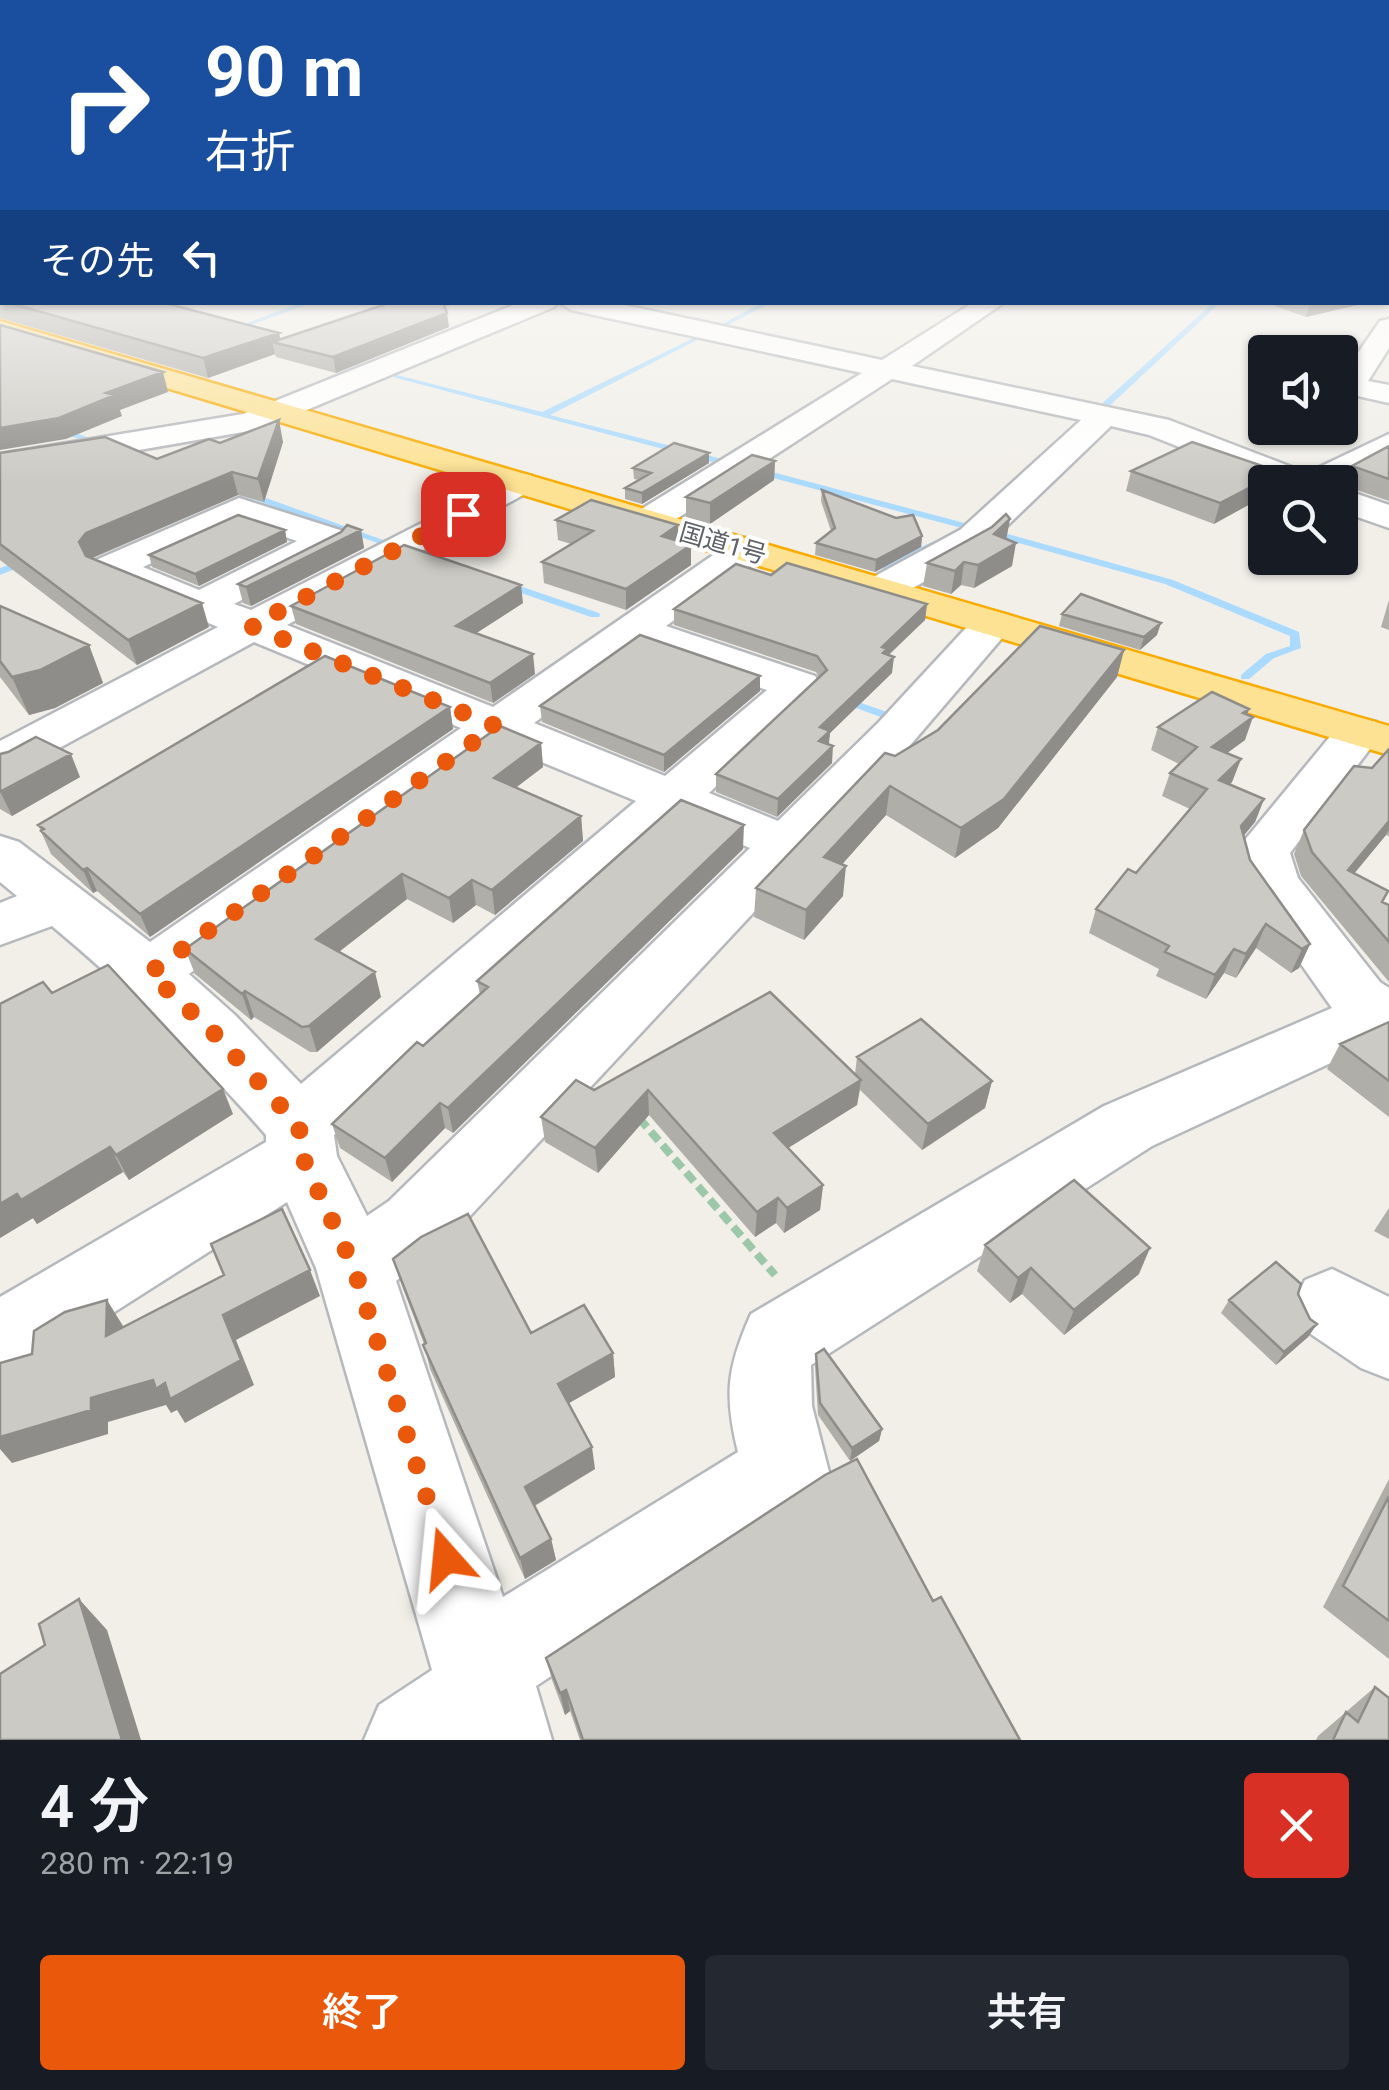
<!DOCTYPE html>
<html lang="ja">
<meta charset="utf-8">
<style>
body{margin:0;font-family:Roboto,"Noto Sans JP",sans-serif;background:#242831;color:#f1f3f6;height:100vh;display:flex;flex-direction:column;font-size:38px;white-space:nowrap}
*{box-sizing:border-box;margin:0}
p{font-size:32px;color:#9ea1a6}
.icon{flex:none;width:55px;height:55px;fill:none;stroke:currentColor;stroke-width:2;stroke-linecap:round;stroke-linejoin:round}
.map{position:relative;height:1740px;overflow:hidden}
.panel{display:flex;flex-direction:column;background:#171b24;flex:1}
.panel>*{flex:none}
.hud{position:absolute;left:0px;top:0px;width:1390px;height:305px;box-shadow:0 2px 8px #0004;background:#1a4fa0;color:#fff;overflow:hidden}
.buttons{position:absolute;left:1248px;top:335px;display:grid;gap:20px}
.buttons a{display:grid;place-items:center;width:110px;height:110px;border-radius:10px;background:#171b24;box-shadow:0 2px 8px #0004;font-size:50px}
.pin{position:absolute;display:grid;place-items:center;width:85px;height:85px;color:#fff;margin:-42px;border-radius:20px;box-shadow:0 5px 15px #0006}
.me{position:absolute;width:110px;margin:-55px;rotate:342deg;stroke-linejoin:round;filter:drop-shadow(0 0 8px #0008)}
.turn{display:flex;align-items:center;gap:35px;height:210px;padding:0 40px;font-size:45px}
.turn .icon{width:130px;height:130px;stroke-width:2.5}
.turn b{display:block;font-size:70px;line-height:85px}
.then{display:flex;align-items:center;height:95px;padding:0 40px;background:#0003;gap:20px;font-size:38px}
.round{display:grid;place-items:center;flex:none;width:105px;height:105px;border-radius:10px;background:#242831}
.summary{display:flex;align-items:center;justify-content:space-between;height:170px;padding:0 40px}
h1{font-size:60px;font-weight:600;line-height:75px}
.button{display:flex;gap:20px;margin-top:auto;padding:20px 40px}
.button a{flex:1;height:115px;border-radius:10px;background:#ea580c;color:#fff;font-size:40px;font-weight:600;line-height:115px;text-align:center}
.button a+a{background:#242831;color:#f1f3f6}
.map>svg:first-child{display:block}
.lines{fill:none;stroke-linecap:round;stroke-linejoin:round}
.stream{fill:#aadaff;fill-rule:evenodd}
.minor-casing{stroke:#b5b8bc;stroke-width:5}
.highway-casing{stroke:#f9ab00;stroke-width:5}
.path{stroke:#9cc7a9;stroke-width:8;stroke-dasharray:12 6;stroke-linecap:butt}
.minor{fill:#fff;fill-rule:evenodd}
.highway{fill:#fde293;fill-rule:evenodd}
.wall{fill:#afaea9}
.shaded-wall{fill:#8f8d8a}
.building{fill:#cccac5;stroke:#8f8d8a;stroke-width:2.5}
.route{stroke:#ea580c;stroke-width:18;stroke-dasharray:0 32.4}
.labels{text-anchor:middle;stroke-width:8;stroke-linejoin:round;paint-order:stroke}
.far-street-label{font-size:25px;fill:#5f6368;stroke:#fff}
</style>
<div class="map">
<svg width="1389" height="1740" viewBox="0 0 1389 1740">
<rect width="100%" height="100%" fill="#f1efe8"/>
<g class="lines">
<!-- stream -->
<path class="stream" d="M303 302H314L234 331 229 330Z
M763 302H772L718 330 713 329Z
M1214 302H1221L1103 412H1097V408Z
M704 333 709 334 550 415 730 461V465L727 466 393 377 397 375 542 412Z
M56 428H62L100 442 96 444 56 432Z
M757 468 972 525 974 527 969 530 754 473 753 471Z
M246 493H252L400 546 392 548 246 497Z
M997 531 1173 580 1299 632 1301 648 1274 658 1249 679H1241V675L1266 654 1290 646V636L1165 584 994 536 992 534Z
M948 535 953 538 951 540 884 569 876 567Z
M27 558 32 561 30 563 0 575V568Z
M505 581 599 613 600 615 599 617H591L501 586V582Z
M844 697 890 713 892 715 886 719 840 702V698Z"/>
<!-- minor casing -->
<g class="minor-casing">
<path id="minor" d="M521 302H557L554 307 261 429 0 474V454L243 414Z
M559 302H610L882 360 974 302H1005L912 366 1169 420 1307 473 1389 434V457L1340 484 1268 482 1149 435 1111 426 986 546 894 599 880 602 866 599 860 590 866 581 960 530 1081 420 892 379 661 529 648 532 635 529 630 521 635 513 862 373 571 310Z
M1389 319V348L1368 381 1389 385V403L1340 392V379L1380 321Z
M520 473 532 476 537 483 532 490 287 625 493 707 732 542 746 538 760 542 765 550 760 558 666 626 815 676 822 686 709 793 778 821 878 723 978 615 993 611 1008 615 1014 624 912 743 441 1247 396 1281 503 1597 738 1452C724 1395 727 1368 751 1314L1104 1106 1332 1008 1244 883 1235 852 1342 722 1359 718 1376 722 1383 732 1290 853 1298 878 1380 982 1389 988V1042L1380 1040 1152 1146 811 1365 812 1406 829 1472 816 1502 536 1686 552 1740H364L379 1705 432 1670 316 1268 287 1202 28 1367 0 1378V1297L266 1142V1135C198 1057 131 992 52 926L0 945V903L17 896 0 882V836L19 842 150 942 461 728 254 642 17 771 0 776V741L218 627 96 576 90 568 96 560 239 498 343 531 349 539 343 547 234 604 251 610ZM241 522 297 541 199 590 143 567ZM640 646 767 690 665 776 534 723ZM503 746 636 801 301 1084 235 1015 189 974ZM680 819 750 848 389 1201 367 1216 337 1156 334 1135Z
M1340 488 1389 505V528L1340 511Z
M1332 1269 1389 1297V1379L1361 1368 1305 1330 1293 1305 1305 1280Z"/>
</g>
<!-- highway casing -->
<g class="highway-casing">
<path id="highway" d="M0 321 1389 726V755L0 338Z"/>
</g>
<!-- path -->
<path class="path" d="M639 1118 775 1275"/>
<!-- minor -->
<use href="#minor" class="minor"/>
<!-- highway -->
<use href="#highway" class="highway"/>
</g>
<!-- wall -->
<path class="wall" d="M0 261 2 262V302H161L279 333 280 339 392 302H457L448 306 444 305 449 327 336 373 276 357 275 354 208 378 0 318Z
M1264 302H1370L1306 317Z
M283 442 264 502 238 495 93 558 209 627 137 665 0 560V453L157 459 220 443Z
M1389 446V501L1345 486 1352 466Z
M775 461 774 480 710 524 686 517V497Z
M709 463 642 504 625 499V488L639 480 634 479 633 468Z
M1131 471 1280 472 1214 524 1126 491Z
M822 490 922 536 921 547 875 572 815 555 816 543 831 531 821 501Z
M556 520 678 541 691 565 626 610 544 583 542 562 571 544 558 540Z
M285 530 287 542 199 586 152 567 149 555Z
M361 530 364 548 251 606 243 603 238 584Z
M1006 539 1012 566 974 588 961 585 951 594 923 586 927 563Z
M771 575 927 604 925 620 889 655 892 673 830 733 829 744 832 763 777 817 716 792V774L819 677 816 672 674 625V609Z
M1389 600V630L1381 627Z
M523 603 476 633 535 674 493 703 296 624 291 606Z
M0 606 89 645 103 683 55 708 29 715 0 677Z
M1062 614 1157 635 1140 650 1059 626Z
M1124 650 1117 677 998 828 955 858 886 815 842 864 843 896 804 940 754 917 756 888 895 756Z
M760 691 664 772 542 722 540 706Z
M450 707 453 729 150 937 97 891 93 893 51 854 38 825Z
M1249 709 1247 715 1245 740 1227 753 1241 759 1232 782 1230 785 1264 799 1255 822 1243 836 1250 860 1310 944 1299 968 1291 973 1256 948 1236 978 1224 973 1206 999 1156 976 1159 969 1089 933 1096 909 1136 873 1190 809 1162 796 1170 773 1179 764 1151 750 1158 727Z
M541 743 543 767 516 787 581 816 583 841 495 915 476 905 453 923 407 899 339 952 381 997 317 1052H310L254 1017 251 1020 195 974 185 949Z
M1389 749V836L1386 835 1354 874 1383 902 1389 905V982L1301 876 1294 854 1304 830 1372 768Z
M8 752 80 777 12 816 0 809V754Z
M743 849 453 1133 445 1128 392 1182 340 1148 332 1124 423 1046 480 994 477 981Z
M52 993 233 1114 129 1180 123 1172 37 1224 33 1218 0 1238Z
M1389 1022V1117L1327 1069 1340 1044Z
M857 1057 992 1081 985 1108 922 1150 860 1090 857 1105 788 1148 823 1185 820 1210 784 1233 776 1223 755 1237 649 1115 598 1173 545 1142 541 1117 594 1090 855 1074Z
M1389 1208V1239L1374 1231Z
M985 1245 1139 1274 1064 1335 1022 1294 1010 1303 977 1271Z
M393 1259 531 1333 613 1353 615 1377 569 1403 595 1469 535 1506 551 1539 556 1560 525 1579 430 1369 424 1344 401 1283Z
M1298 1294 1310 1319 1317 1324 1308 1337 1276 1365 1221 1313 1229 1300Z
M816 1354 882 1429 879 1441 850 1461 818 1415 815 1367Z
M1389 1479V1659L1323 1607Z
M933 1601 1020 1740H580L570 1711 565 1715 552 1680 546 1658Z
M1375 1687 1389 1740H1316L1318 1736Z"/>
<!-- shaded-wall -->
<path class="shaded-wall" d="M1310 302H1370L1306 317Z
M447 313 449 327 336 373 333 357Z
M279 333 281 344 272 342 275 354 208 378 203 358Z
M163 372 168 392 120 410 122 416 66 439 0 450V428Z
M279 420 283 442 264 502 258 479Z
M709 453V463L642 504V493Z
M775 461 774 480 710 524V503Z
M232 472 238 495 94 557 87 566 79 542 86 533Z
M1280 472 1277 482H1265V496L1214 524 1220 503Z
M1010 519 1006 541 994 534Z
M678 525V546L662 536Z
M285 530 287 542 199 586 195 574Z
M361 530 364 548 251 606 246 587Z
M922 536 921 547 875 572 876 560Z
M1016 543 1012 566 974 588 978 565Z
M691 545V565L626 610V589Z
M964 562 961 585 951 594 955 571Z
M521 585 523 603 458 645 456 626Z
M202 603 209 627 137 665 128 640Z
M927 604 925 620 886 657H894L892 673 830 733 828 748 818 758 820 727 882 647Z
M1161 623 1157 635 1140 650 1144 637Z
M89 645 103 683 55 708 29 715 12 677Z
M1124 650 1117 677 998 828 955 858 961 828Z
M533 654 535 674 493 703 490 683Z
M760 676V691L664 772V755Z
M450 707 453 729 150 937 140 914Z
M1249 709 1244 724 1253 717 1245 740 1204 770 1212 747 1243 713Z
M541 743 543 767 497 802 494 778Z
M833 746 832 763 777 817 778 799Z
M71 754 80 777 12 816 1 793Z
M1241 759 1232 782 1211 803 1219 780Z
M890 786 886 815 822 887 824 857Z
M1264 799 1255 822 1232 850 1241 826Z
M581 816 583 841 495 915 492 890Z
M1389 821V829L1386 835 1342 888 1348 870Z
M744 825 743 849 453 1133 448 1108Z
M846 866 843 896 804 940 806 910Z
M87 868 97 891 93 893 83 870Z
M402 874 407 899 323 964 316 939Z
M472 880 476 905 453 923 449 898Z
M1266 924 1256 948 1236 978 1246 954Z
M1310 944 1299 968 1291 973 1302 949Z
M1234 949 1224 973 1206 999 1215 975Z
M375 972 381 997 317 1052 309 1026Z
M245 991 254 1017 251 1020 242 994Z
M861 1080 857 1105 772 1158 774 1133Z
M992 1081 985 1108 922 1150 928 1124Z
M223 1089 233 1114 129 1180 116 1155Z
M648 1090 649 1115 598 1173 595 1148Z
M440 1103 445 1128 392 1182 385 1158Z
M110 1147 123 1172 37 1224 21 1200Z
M823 1185 820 1210 784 1233 787 1208Z
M17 1194 33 1218 0 1238V1204Z
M778 1198 776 1223 755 1237 757 1212Z
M1150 1248 1139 1274 1064 1335 1074 1310Z
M1031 1268 1022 1294 1010 1303 1018 1278Z
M310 1270 320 1296 236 1340 254 1385 185 1423 177 1410 171 1413 166 1405 108 1422V1434L12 1463 0 1449V1437L91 1398 223 1315Z
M107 1300 123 1326 121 1361 106 1336Z
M1317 1324 1308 1337 1276 1365 1284 1352Z
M613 1353 615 1377 562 1407 558 1384Z
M882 1429 879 1441 850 1461 852 1448Z
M592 1447 595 1469 530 1508 525 1487Z
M551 1539 556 1560 525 1579 520 1558Z
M79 1599 107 1630 141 1740H122Z
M566 1690 570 1711 565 1715 560 1693Z"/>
<!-- building -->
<path class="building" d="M1388 240H1389V284L1388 285Z
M0 261 2 262V302L0 301Z
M6 302H161L279 333 203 358Z
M392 302H443L447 313 333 357 272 342Z
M0 325 163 372 106 393 115 395 59 418 0 428Z
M279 420 258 479 232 472 86 533 79 542 86 556 202 603 128 640 0 544V453L105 437 157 459 209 439 220 443Z
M1192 442 1280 472 1220 503 1131 471Z
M674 443 709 453 642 493 625 488 651 473 633 468Z
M1389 446V479L1352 466Z
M752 455 775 461 710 503 686 497Z
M822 490 896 518 913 515 922 536 876 560 816 543 835 528Z
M591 500 678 525 662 536 691 545 626 589 542 562 593 531 556 520Z
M1006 514 1010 519 994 534 1016 543 978 565 964 562 955 571 927 563 992 527Z
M238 515 285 530 195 574 149 555Z
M347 525 361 530 246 587 238 584 341 532Z
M404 545 521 585 456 626 533 654 490 683 291 606Z
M787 563 927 604 882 647 887 649 883 653 894 657 820 727 830 731 819 741 833 746 778 799 716 774 827 670 817 656 674 609 736 564 771 575Z
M1081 594 1161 623 1144 637 1062 614Z
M0 606 89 645 40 670 12 677 0 661Z
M1040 626 1124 650 1004 799 961 828 890 786 824 857 846 866 806 910 756 888 885 753 895 756 938 730Z
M640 635 760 676 664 755 540 706Z
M325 656 450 707 140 914 87 868 83 870 41 831 44 829 38 825Z
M1212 692 1249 709 1243 713 1253 717 1212 747 1241 759 1219 780 1264 799 1241 826 1250 860 1310 944 1302 949 1266 924 1246 954 1234 949 1215 975 1165 952 1169 946 1096 909 1128 869 1136 873 1207 789 1170 773 1197 747 1158 727Z
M500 726 541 743 494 778 581 816 492 890 472 880 449 898 402 874 316 939 375 972 309 1026 302 1027 245 991 242 994 185 949Z
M36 737 71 754 0 792V754L8 752Z
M1389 749V821L1348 870 1388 891 1382 902 1389 905V942L1312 852 1304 830 1354 766 1372 768Z
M681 800 744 825 448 1108 440 1103 385 1158 332 1124 417 1042 423 1046 488 987 477 981Z
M108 965 223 1089 116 1155 110 1147 21 1200 17 1194 0 1204V1004L43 982 52 993Z
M770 992 861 1080 774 1133 823 1185 787 1208 778 1198 757 1212 648 1090 595 1148 541 1117 576 1080 594 1090Z
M921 1019 992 1081 928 1124 857 1057Z
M1389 1022V1081L1340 1044Z
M1074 1180 1150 1248 1074 1310 1031 1268 1018 1278 985 1245Z
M282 1209 310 1270 223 1315 241 1360 170 1399 165 1383 156 1389 153 1380 91 1398V1410L0 1437V1363L32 1354 34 1331 65 1312 107 1300 106 1336 224 1275 211 1244Z
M468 1214 531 1333 584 1305 613 1353 558 1384 592 1447 525 1487 551 1539 520 1558 423 1345 426 1343 393 1259 421 1237Z
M1276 1262 1301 1284 1298 1294 1310 1319 1317 1324 1284 1352 1229 1300Z
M824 1349 882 1429 852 1448 820 1403 816 1354Z
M857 1459 933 1601 941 1597 1020 1740H583L566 1690 560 1693 546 1658 825 1475Z
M1389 1496V1621L1343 1586Z
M79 1599 122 1740H0V1674L45 1645 39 1624Z
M1375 1687 1389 1698V1740H1333L1346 1712 1358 1722Z"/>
<!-- sky -->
<linearGradient id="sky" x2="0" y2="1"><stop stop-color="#8fc3f1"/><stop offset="0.5" stop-color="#f9f8f5"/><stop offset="1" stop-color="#f9f8f5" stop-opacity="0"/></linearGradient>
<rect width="1389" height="484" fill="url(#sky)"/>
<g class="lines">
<!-- route -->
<path class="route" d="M446 1558 354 1268 302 1156 299 1126 213 1032 149 973 496 726 251 626 463 514"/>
</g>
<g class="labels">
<!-- far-street labels -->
<g class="far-street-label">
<text transform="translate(723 543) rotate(16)" y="9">国道1号</text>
</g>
</g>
</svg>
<div class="buttons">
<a><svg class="icon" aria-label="sound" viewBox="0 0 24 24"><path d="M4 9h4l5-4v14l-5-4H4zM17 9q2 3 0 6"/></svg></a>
<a><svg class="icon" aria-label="search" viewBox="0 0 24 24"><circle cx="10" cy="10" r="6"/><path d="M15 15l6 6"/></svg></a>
</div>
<div class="pin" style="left:463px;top:514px;background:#d93025"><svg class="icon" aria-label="arrive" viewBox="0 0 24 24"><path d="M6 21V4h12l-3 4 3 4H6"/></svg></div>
<svg class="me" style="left:446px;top:1558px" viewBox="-20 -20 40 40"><path d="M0-17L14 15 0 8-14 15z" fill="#ea580c" stroke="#fff" stroke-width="4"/></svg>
<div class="hud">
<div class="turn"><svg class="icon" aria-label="right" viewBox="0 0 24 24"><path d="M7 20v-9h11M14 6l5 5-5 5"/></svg><div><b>90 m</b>右折</div></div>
<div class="then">その先<svg class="icon" aria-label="left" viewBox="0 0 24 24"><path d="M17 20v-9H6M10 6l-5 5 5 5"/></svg></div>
</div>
</div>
<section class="panel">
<div class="summary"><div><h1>4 分</h1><p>280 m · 22:19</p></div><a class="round" style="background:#d93025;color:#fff"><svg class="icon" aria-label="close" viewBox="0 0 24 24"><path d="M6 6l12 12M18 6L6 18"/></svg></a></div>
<div class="button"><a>終了</a><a>共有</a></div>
</section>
